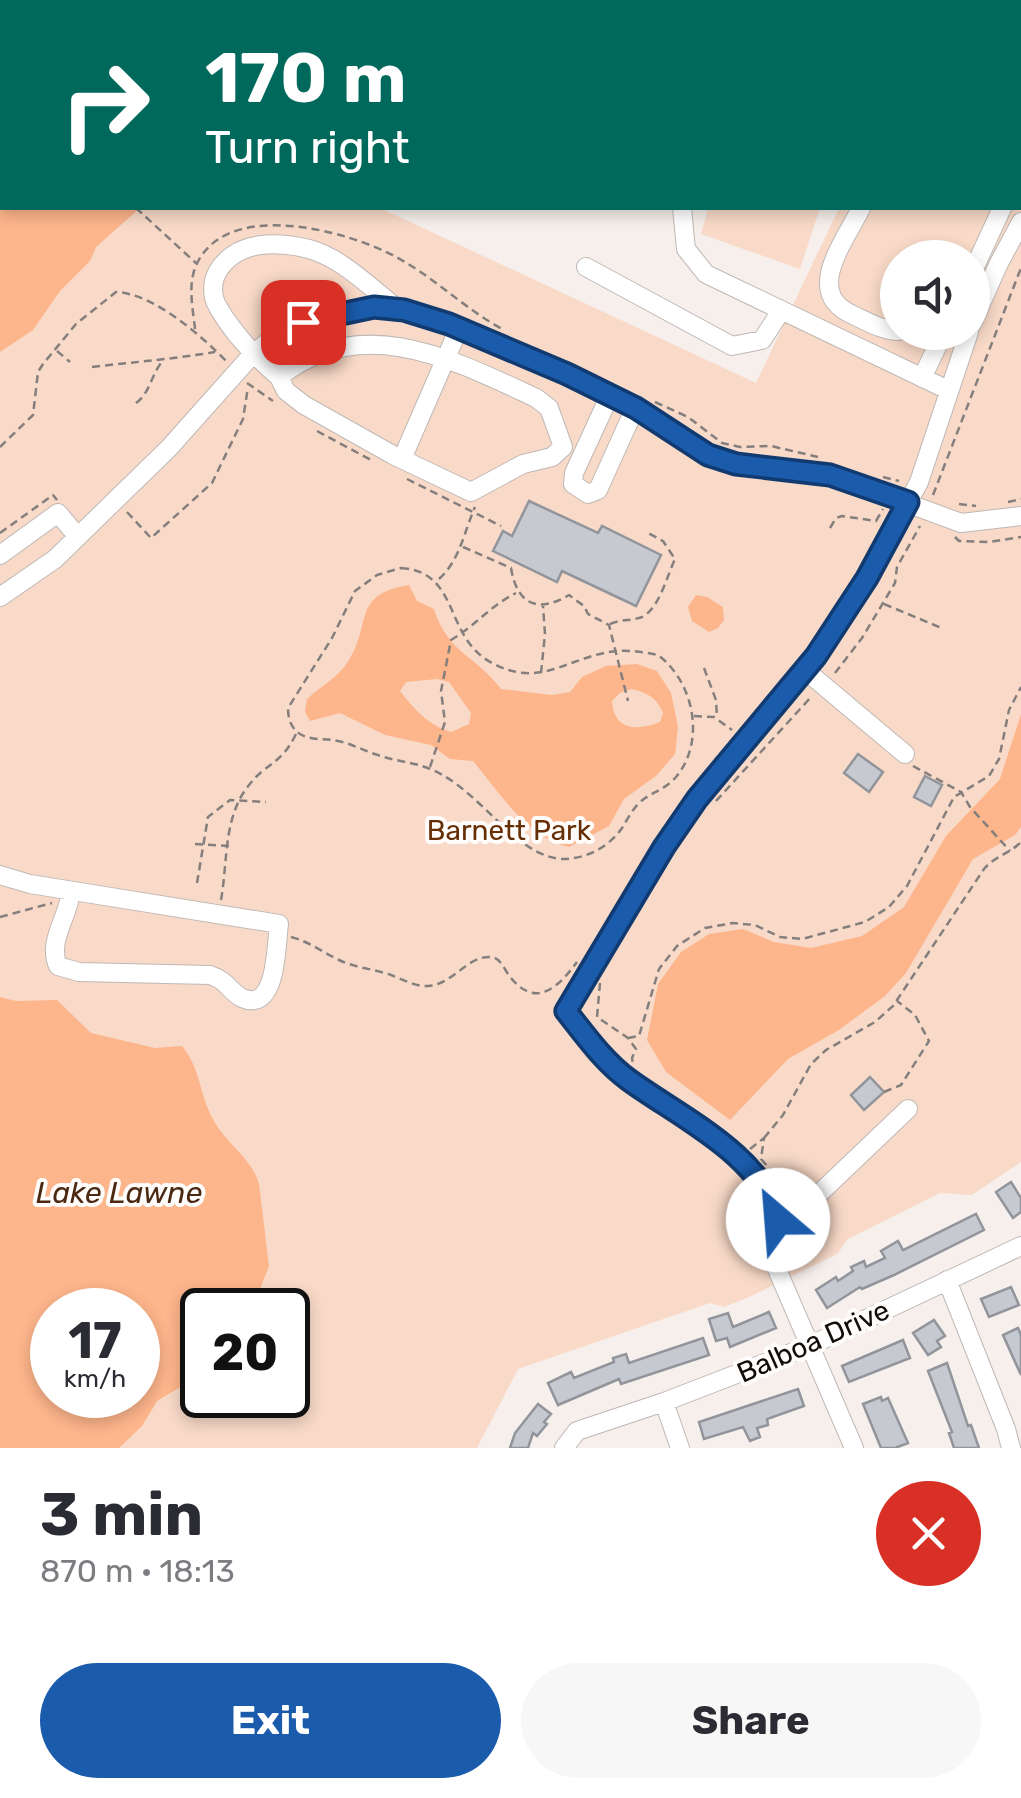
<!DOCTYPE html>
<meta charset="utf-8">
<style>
body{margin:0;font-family:Rubik,sans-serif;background:#f7f7f7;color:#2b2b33;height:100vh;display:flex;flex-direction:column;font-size:38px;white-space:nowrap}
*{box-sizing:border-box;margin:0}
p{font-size:32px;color:#7c7c81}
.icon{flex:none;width:55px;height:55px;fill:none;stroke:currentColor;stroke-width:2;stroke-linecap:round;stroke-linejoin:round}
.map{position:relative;height:1448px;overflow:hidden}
.details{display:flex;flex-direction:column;background:#fff;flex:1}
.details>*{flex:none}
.banner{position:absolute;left:0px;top:0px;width:1022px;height:210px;box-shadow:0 5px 15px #0003;background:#00695c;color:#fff;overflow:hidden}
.tools{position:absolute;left:880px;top:240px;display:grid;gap:20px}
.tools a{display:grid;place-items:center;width:110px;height:110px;border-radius:50%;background:#fff;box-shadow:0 5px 15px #0003;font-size:50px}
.speed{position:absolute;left:30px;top:1288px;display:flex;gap:20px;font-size:50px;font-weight:700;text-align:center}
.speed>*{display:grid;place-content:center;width:130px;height:130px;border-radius:50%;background:#fff;box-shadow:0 5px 15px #0003;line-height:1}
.speed small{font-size:25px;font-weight:400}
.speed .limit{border:5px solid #111;border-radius:15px;background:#fff;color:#111}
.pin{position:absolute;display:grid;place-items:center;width:85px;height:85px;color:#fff;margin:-42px;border-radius:20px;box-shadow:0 5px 15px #0006}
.me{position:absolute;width:110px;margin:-55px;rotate:333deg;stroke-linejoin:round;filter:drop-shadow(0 0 8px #0008)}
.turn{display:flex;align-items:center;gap:35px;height:210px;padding:0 40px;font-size:45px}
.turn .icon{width:130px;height:130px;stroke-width:2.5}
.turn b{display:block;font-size:70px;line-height:85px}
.round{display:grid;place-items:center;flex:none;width:105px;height:105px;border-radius:52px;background:#f7f7f7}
.overview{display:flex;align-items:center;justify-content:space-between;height:170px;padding:0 40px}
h1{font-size:60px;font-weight:700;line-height:75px}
.cta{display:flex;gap:20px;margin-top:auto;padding:20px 40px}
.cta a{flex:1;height:115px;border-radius:60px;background:#1a5bac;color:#fff;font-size:40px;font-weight:700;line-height:115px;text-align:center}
.cta a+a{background:#f7f7f7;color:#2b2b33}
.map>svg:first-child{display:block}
.green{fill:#f9dac8;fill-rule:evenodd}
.water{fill:#fdb58b;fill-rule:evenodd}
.building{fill:#c6cad0;stroke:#91959b;stroke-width:2.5}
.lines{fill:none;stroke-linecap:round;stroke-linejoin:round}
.minor-casing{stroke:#bfb8b5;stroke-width:20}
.path{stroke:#847f7d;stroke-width:2.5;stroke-dasharray:8 5;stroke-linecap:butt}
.minor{stroke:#fff;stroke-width:18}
.route-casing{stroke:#113b70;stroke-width:25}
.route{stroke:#1a5bac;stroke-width:18}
.labels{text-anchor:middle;stroke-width:8;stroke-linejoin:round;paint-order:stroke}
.park-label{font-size:28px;fill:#652e04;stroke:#fffdfc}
.street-label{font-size:28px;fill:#0f0d0c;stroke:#fffdfc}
.water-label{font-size:30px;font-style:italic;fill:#4b2812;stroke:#fffdfc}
</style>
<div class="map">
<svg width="1021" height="1448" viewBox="0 0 1021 1448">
<rect width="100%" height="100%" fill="#f6efeb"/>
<!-- green -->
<path class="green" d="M937 0H1021V1162L972 1195 940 1193 848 1239 837 1254 747 1298 724 1307 710 1303 518 1369 477 1448H0V27L2 208H380L756 383 839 208H1020V2H936ZM898 258H972V332H898ZM52 1310H138V1395H52ZM202 1310H288V1395H202Z
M708 208H820L800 269 701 234Z"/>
<!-- water -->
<path class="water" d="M0 0H530L533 2H2V208H140L96 247 90 261 60 291 33 330 0 352Z
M409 585 417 601 434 609C448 654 477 656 501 689L552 695 570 692 582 677 606 666 637 664 657 671 671 693 678 727 675 754 656 776 624 799 609 826 569 847C526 837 500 793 473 761L450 759 431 745 385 735 340 713 310 721 305 712 307 699C322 685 338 678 349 660 372 623 352 594 409 585ZM437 679 449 682 471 713 469 724 451 732C428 725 415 710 400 691L406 682ZM631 689C647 692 657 698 663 713L660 722C637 731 614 731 612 701L620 693Z
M696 595 707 597 723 607 724 620 718 628 709 632 692 621 688 607Z
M1021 714V827L1015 835 973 859 906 973 885 996 839 1030 788 1059 730 1120 666 1072 647 1040 658 984 681 952 709 934 743 929 774 942 811 948 862 936 904 907 946 836 1000 779Z
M0 997 16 1001 57 1000 91 1033 155 1048 182 1046C200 1067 200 1096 213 1119 225 1143 252 1158 259 1184L269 1266 252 1310H202V1374L157 1401 142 1426 119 1448H0ZM138 1310V1395H52V1310Z"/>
<!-- building -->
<path class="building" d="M529 501 598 533 602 526 661 555 636 606 562 571 557 582 493 551 503 531 512 536Z
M858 754 883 772 869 792 844 773Z
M925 776 942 785 931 806 914 797Z
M870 1077 884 1092 864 1110 851 1095Z
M1011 1182 1021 1198V1212L1013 1218 996 1192Z
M976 1214 984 1230 894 1275 862 1289 860 1287 827 1308 816 1290 836 1277 838 1281 853 1271 851 1267 864 1261 866 1267 885 1258 881 1251 898 1241 903 1250Z
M1011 1287 1019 1305 989 1317 981 1299Z
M769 1312 776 1328 730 1347 727 1338 716 1341 709 1319 728 1313 733 1327Z
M934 1320 945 1336 937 1341 941 1347 928 1355 913 1333Z
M1018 1328 1021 1335V1375L1003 1335Z
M703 1338 709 1355 621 1384 619 1379 558 1405 548 1383 571 1372 574 1378 614 1362 613 1358 626 1354 629 1363Z
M903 1340 910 1358 849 1382 842 1366Z
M947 1363 968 1426 971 1425 979 1448H954L949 1433 952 1432 928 1371Z
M798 1389 804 1406 767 1419 768 1425 757 1428 760 1437 750 1441 743 1427 704 1439 699 1422Z
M881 1397 882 1401 888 1398 908 1443 895 1448H881L863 1404Z
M538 1404 551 1414 544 1422 547 1424 537 1436 533 1433 528 1448H510L515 1433Z"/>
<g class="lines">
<!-- minor casing -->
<g class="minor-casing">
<path id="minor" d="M675 0 676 2
M1020 125 1021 129
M1020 164 1021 161
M682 208 686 249 706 274 948 390
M861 208C844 243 803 293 853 315 868 322 881 330 898 331
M586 267 732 346 762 340 781 311
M972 273 1002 208
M398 309C372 289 342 258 309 249 277 241 237 240 218 271 212 281 211 296 218 307 232 332 257 358 279 377 361 311 454 360 536 398L549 408 563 447
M972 324 998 265 1021 222
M914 332 941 338
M279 377 286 391 304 405 393 455 471 492 523 464 552 457 563 447
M922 378 944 332
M610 395 574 473 573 484 588 494 598 490 635 408
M402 459 459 328
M0 555 58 513 78 537
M0 597 55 559 169 448 251 356 276 335 337 312 374 307 404 310 449 324 567 374 635 408 709 455 736 464 831 475 961 523 1021 516
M805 670 905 754
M0 875 30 884 279 924C276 942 278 1014 242 998 230 992 228 981 210 975L79 972 58 966C47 941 69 916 71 891
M778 1220 803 1209 908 1109
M947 1280 1006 1429 1011 1448
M664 1402 680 1448
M564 1448 577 1431 664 1402 809 1346 1021 1246
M854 1448 776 1267C773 1247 782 1225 775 1206 757 1156 670 1110 629 1080 604 1062 585 1035 566 1011L663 847 697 799 816 656 867 578 919 482 969 332"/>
</g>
<!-- path -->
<path class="path" d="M136 208 197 264
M195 329C193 310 188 287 195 268 223 197 347 230 396 257 434 277 466 310 504 330
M57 351 70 362
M92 367C134 362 174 359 215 352
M247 383 273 401
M655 402 688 417 722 443 740 447 771 446 818 457
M136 403C150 393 151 376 161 363
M317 431 371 460
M0 447 33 415 38 372 43 364 76 324 116 292C153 293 203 337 227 362
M883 477 899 481
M407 479 501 526
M933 495 1021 268
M1008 502 1021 499
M959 504 976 506
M127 512 151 538 212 483 243 419 248 387
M830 528 836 518 842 516 876 521 883 509
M0 533 53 495 57 500
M955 537 959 541 989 542 1021 537
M463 547 511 568C517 604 537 614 569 595L584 606 588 614 609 625 628 701
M401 568C461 572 443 637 492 663 537 687 562 662 604 653 621 649 641 651 658 655 694 682 706 741 676 777 665 790 651 792 639 803 632 810 627 820 622 828 609 847 586 859 563 859 513 857 479 785 425 767 411 762 395 761 381 756 366 752 353 744 338 741 325 738 312 741 300 734 291 728 288 719 288 708L332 638 355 591 377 575Z
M439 579C460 560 464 532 475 507
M884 604 944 629
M610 624C621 619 632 621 642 617 659 609 667 576 675 559L663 541 646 532
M704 668 716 700 717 717
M541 673 545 634 543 606
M835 673 862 638 895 583 897 567 920 526
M694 716 714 717 732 730
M913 766 961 792 970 807 1010 851
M430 767 445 722 441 691 451 640C475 626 490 606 516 593
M716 801 812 696
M195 844 229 846
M197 883 208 817 230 800 266 802
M221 900C228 861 223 817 249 785 267 762 281 765 296 734
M0 917 52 903
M291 937C310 942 322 952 339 960 355 968 375 969 391 975 402 979 416 987 428 986 452 985 467 956 490 957 501 957 504 970 511 978 537 1010 560 985 577 962
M600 983 597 1017 628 1038 636 1049 632 1058 633 1065
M628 1038 639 1036 659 969 677 946 705 928 733 923 755 925 780 937 802 939 865 922 889 907 907 886 954 797 989 776 999 759 1009 710 1021 687
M884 1092 901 1085 929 1041 915 1015 897 1001
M764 1138 783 1115 811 1064 826 1050 875 1022 893 1006 984 869C995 856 1009 854 1021 842
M750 1149 764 1138 761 1159 793 1195"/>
<!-- minor -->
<use href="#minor" class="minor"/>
</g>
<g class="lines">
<!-- route casing -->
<g class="route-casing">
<path id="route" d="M303 322 374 307 404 310 449 324 567 374 636 408 708 455 736 464 830 475 908 502 867 578 816 656 697 799 664 847 566 1011C585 1035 604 1062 629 1080 678 1116 764 1156 778 1220"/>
</g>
<!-- route -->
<use href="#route" class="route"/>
</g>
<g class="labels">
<!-- park labels -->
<g class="park-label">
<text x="509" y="840">Barnett Park</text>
</g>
<!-- street labels -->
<g class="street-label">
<text transform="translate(813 1341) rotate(-24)" y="10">Balboa Drive</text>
</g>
<!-- water labels -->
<g class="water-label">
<text x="119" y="1203">Lake Lawne</text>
</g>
</g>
</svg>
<div class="tools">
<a><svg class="icon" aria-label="sound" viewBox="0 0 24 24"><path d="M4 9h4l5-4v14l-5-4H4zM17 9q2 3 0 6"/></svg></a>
</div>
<div class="speed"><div>17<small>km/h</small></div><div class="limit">20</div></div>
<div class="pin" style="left:303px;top:322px;background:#d93025"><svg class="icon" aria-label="arrive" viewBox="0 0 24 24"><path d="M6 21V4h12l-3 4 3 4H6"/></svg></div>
<svg class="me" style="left:778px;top:1220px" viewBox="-20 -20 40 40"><circle r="19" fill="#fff"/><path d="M0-13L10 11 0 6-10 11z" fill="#1a5bac"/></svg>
<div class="banner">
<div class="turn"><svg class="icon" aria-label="right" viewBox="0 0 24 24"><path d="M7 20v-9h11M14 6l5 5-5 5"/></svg><div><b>170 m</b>Turn right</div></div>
</div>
</div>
<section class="details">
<div class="overview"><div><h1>3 min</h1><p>870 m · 18:13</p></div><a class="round" style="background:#d93025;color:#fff"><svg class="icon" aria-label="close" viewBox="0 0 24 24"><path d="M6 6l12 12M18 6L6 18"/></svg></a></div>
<div class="cta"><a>Exit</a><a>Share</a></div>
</section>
